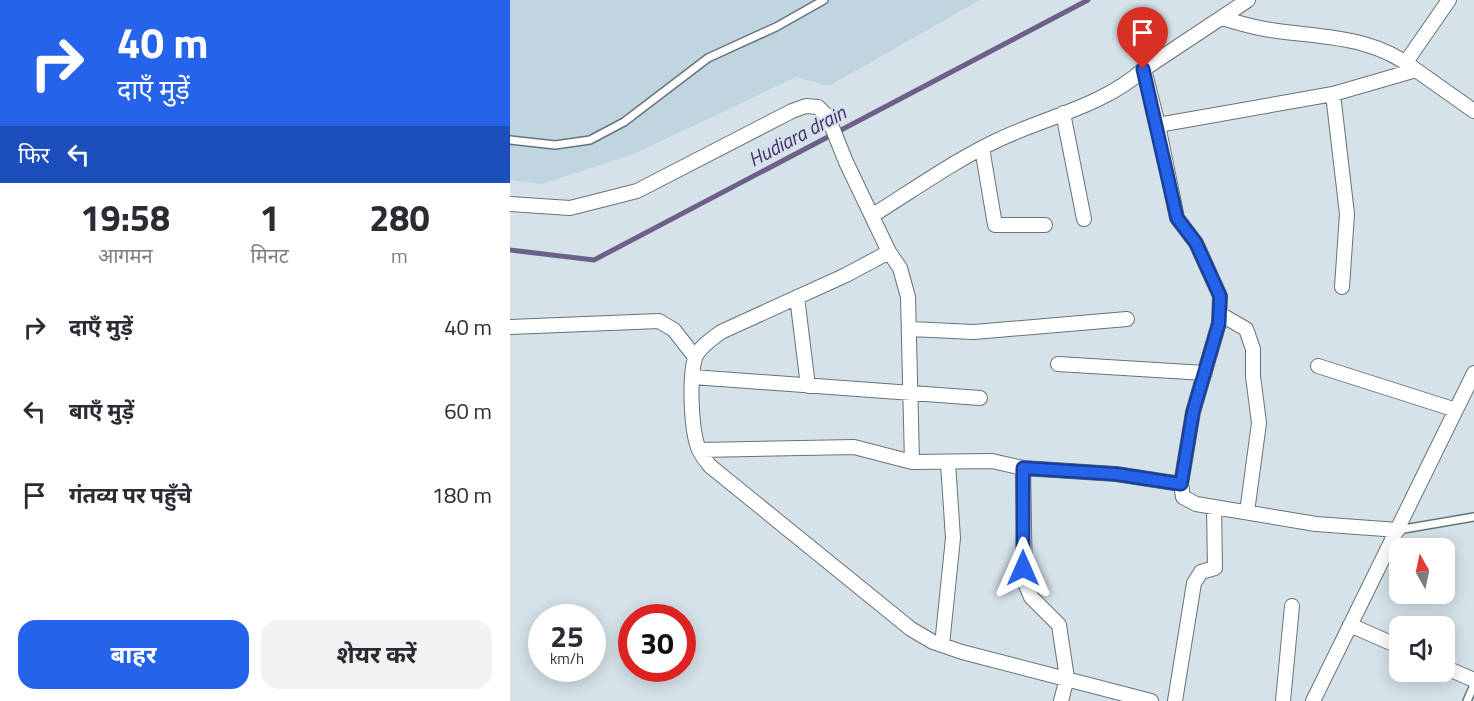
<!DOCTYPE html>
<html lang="hi">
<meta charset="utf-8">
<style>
body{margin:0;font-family:"Titillium Web","Noto Sans Devanagari",sans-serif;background:#f2f2f3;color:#2b2b33;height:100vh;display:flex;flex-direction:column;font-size:22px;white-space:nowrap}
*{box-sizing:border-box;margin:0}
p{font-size:20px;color:#7c7c81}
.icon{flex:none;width:33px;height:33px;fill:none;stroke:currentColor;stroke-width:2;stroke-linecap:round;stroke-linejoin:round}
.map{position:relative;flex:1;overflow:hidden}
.panel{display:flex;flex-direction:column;background:#fff;width:510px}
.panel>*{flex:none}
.banner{background:#2563eb;color:#fff;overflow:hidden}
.needle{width:39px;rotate:351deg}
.buttons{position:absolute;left:879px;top:538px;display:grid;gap:12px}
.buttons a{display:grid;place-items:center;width:66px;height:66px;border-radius:12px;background:#fff;box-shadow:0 3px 15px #0003;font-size:30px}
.speed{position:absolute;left:18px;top:604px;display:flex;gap:12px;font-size:30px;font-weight:700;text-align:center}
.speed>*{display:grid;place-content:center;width:78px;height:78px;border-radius:50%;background:#fff;box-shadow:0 3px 15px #0003;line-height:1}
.speed small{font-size:15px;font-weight:400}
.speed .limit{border:9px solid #d22;background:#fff;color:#111}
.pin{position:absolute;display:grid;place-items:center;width:51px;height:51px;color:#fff;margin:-62px -26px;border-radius:50% 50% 50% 0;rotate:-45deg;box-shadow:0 0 6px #0007}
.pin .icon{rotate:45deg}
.me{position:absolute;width:66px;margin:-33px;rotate:0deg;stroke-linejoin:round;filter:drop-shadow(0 0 4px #0008)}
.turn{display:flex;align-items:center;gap:21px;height:126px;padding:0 18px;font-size:27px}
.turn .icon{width:78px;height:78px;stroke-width:2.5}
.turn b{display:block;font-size:42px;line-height:51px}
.then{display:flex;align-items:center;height:57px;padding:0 18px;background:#0003;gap:12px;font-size:22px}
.eta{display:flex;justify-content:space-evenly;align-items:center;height:102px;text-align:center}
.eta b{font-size:36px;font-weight:700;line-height:42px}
.action{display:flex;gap:12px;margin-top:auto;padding:12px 18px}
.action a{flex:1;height:69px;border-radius:18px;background:#2563eb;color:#fff;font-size:24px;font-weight:700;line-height:69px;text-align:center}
.action a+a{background:#f2f2f3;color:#2b2b33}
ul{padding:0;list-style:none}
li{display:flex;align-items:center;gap:18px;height:84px;padding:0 18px}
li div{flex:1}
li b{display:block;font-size:22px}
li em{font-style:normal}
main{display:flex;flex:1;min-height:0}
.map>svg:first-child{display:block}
.built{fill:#c0d5e0}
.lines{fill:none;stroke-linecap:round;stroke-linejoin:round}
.stream{stroke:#6d6189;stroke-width:5}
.lane-casing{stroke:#677379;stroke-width:10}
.street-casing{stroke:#677379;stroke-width:16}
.lane{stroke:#fff;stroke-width:7}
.street{stroke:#fff;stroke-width:14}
.route-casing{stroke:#184099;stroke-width:15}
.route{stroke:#2563eb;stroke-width:10}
.labels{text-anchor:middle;stroke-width:4.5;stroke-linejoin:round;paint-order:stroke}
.water-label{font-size:20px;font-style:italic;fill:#482d72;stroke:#d5e2e9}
</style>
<main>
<section class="panel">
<div class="banner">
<div class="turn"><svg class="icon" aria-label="right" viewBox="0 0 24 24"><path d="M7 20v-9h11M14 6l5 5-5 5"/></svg><div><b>40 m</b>दाएँ मुड़ें</div></div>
<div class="then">फिर<svg class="icon" aria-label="left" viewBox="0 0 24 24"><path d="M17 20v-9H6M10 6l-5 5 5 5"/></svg></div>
</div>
<div class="eta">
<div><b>19:58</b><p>आगमन</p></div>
<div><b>1</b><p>मिनट</p></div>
<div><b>280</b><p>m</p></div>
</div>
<ul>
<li><svg class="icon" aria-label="right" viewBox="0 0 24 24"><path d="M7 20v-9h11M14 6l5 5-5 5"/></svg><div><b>दाएँ मुड़ें</b></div><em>40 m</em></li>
<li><svg class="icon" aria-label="left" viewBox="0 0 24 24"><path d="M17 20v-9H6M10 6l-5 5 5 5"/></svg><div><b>बाएँ मुड़ें</b></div><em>60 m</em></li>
<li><svg class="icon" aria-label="arrive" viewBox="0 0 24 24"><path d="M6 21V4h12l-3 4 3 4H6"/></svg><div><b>गंतव्य पर पहुँचे</b></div><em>180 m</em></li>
</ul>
<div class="action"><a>बाहर</a><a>शेयर करें</a></div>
</section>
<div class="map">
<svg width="964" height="701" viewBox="0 0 964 701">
<rect width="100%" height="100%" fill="#d5e2e9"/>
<!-- built -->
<path class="built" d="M0 0H470L319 86 286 77 124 154 32 184 0 180Z"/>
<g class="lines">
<!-- stream -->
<path class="stream" d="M0 250 84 260 578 0"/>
<!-- lane casing -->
<g class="lane-casing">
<path id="lane" d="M0 140 45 145 80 140 114 122 198 58 266 27 314 0
M888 530 964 517
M957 701 964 685"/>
</g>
<!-- street casing -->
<g class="street-casing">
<path id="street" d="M711 18C727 22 744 28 761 30 813 38 862 35 906 70
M896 62 939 0
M634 69 738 0
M823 94 837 214 832 287
M553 113 574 219
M648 125 667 218 686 243 710 296 709 323 683 412 671 484
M472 148 485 225H535
M0 204 60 208 127 191 282 111 296 106 308 107 318 117 336 162 379 252 336 275 211 332C202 339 189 347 185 358 179 378 181 431 189 450 192 456 196 461 200 466L401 629 423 642 452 652 641 701
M363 215C405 189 445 160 490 139 537 117 595 105 634 69L648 125 823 94 906 70 964 111
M379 252 390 268 398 297 402 462
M287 297 298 386
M710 314 736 329 743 349V376L749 423 737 512
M0 327 149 321 164 330 185 357
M400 329 464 332 617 319
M548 364 695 373
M808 366 946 410
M183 377 470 398
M189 450 344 447 402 462 482 461 513 468 606 474 671 484 673 497 686 504 806 524 888 530
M513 468 515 583 521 597 549 625 557 678 551 701
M840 625 890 647
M432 645 443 538 438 463
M934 667 964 680
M665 701 684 583 691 572 705 568 704 507
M773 701 782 606
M803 701 964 373"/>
</g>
<!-- lane -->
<use href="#lane" class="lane"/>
<!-- street -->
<use href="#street" class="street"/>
</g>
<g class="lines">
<!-- route casing -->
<g class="route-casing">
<path id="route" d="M513 568V468L606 474 671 484 683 412 709 323 710 296 686 243 667 218 633 69"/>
</g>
<!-- route -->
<use href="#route" class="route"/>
</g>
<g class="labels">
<!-- water labels -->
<g class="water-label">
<text transform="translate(287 136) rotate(-28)" y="7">Hudiara drain</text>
</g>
</g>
</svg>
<div class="buttons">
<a><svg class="needle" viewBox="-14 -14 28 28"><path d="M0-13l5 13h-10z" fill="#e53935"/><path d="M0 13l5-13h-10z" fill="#7c7c81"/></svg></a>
<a><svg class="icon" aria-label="sound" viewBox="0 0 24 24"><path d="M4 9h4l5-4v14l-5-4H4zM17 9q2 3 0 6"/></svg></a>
</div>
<div class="speed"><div>25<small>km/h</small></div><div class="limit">30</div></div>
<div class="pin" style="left:633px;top:69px;background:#d93025"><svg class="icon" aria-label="arrive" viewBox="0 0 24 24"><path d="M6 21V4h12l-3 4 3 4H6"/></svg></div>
<svg class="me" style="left:513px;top:568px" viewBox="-20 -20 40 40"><path d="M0-17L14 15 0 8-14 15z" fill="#2563eb" stroke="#fff" stroke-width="4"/></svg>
</div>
</main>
